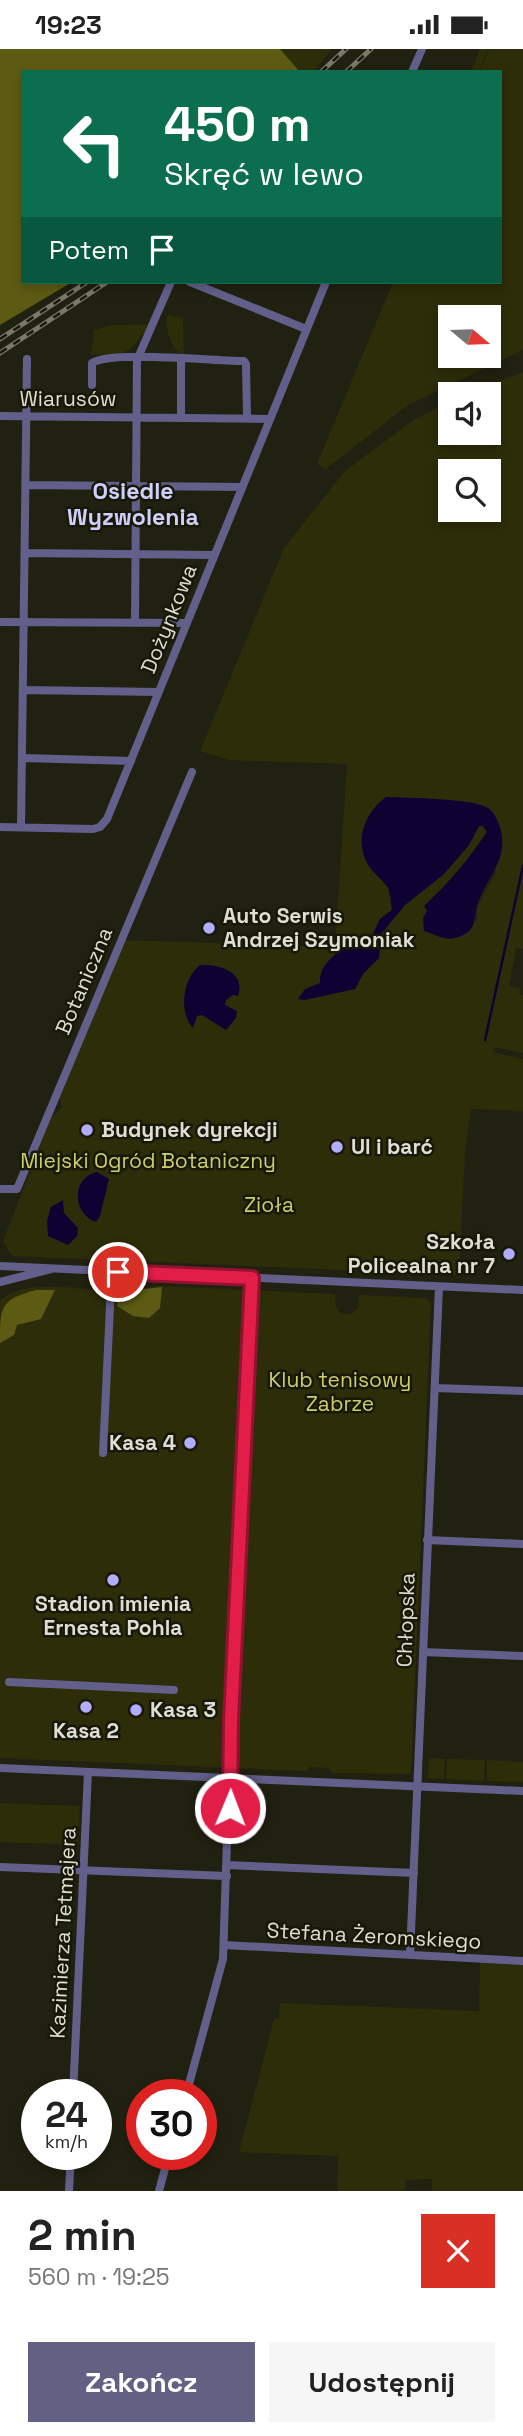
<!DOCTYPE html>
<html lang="pl">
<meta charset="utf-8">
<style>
body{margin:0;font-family:"Space Grotesk",sans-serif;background:#f6f6f6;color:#222;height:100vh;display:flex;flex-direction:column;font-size:26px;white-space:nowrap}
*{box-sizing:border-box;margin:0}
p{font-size:23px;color:#767676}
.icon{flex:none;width:38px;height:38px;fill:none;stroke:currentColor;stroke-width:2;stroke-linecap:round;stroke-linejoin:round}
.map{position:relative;height:2142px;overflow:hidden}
.details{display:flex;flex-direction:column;background:#fff;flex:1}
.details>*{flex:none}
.banner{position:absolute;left:21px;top:21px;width:481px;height:214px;border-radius:0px;box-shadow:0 4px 10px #0003;background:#0b6e4f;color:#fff;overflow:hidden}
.needle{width:46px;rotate:109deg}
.buttons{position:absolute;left:438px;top:256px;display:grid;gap:14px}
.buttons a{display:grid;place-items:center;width:63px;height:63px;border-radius:0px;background:#fff;box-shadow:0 4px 10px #0003;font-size:35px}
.speed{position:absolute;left:21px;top:2030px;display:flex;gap:14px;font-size:35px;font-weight:700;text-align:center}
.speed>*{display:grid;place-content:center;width:91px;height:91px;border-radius:50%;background:#fff;box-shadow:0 4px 10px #0003;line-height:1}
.speed small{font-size:18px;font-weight:400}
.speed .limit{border:10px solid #d22;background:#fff;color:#111}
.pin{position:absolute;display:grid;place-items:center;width:60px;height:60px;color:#fff;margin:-30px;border:4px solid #fff;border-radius:50%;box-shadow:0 2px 7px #0007}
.me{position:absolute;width:77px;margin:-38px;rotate:1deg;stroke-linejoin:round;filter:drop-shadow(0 0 5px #0008)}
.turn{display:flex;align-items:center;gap:24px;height:147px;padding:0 28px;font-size:32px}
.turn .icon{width:91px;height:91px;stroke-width:2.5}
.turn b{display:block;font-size:49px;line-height:60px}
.then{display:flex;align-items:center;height:66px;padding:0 28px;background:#0003;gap:14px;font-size:26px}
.round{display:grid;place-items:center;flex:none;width:74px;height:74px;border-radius:0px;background:#f6f6f6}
.head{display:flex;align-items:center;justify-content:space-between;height:119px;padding:0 28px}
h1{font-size:42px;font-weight:700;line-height:52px}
.button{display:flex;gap:14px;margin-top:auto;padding:14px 28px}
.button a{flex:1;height:80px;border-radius:0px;background:#626183;color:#fff;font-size:28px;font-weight:700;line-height:80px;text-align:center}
.button a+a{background:#f6f6f6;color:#222}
.status{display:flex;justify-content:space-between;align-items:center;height:49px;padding:0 35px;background:#fff;direction:ltr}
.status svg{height:19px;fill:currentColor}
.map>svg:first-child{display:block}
.green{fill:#2d2d09;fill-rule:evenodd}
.forest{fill:#5d5b13}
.water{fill:#0f0233}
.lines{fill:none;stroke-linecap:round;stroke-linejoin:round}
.stream{stroke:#0f0233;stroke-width:2.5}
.minor{stroke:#62608b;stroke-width:8}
.rail-casing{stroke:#78786b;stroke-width:5}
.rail{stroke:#181808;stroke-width:2.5;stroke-dasharray:8;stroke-linecap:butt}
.route-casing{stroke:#92132f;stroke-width:18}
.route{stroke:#e11d48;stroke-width:12}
.poi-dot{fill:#b1adfa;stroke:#181808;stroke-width:2.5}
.labels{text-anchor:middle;stroke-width:5;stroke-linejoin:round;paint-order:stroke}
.street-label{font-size:21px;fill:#deded4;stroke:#181808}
.poi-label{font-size:21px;font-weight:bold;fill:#deded4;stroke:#181808;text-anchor:start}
.park-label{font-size:21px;fill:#cdcd6c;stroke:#181808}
.neighbourhood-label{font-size:23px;font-weight:bold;fill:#d0cffb;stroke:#181808}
</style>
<div class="status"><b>19:23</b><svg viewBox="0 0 49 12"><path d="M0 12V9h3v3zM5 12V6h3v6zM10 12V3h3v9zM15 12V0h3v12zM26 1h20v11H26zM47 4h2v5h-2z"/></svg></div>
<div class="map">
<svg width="523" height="2142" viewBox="0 0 523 2142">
<rect width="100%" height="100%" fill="#212111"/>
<!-- green -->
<path class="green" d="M280 0H332L313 23H300Z
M480 0H488L479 23H471Z
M489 0H523V301L408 356 326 420 317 415 393 233H500V23H480ZM450 268H488V306H450Z
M168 266 183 269 184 307C172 302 163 277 168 266Z
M153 275C148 283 141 285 137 292 124 310 113 305 91 306L94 281 112 276Z
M523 323V900L516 899 509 937 520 939 519 945 523 946V1004L495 998 493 1003 523 1010V1062L471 1060 465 1103 459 1226 12 1207 3 1192 51 1069 61 1059 60 1048 123 891 335 898 347 715 229 711 200 702 284 499 345 422 412 372 450 352V383H488V345H467ZM450 422H488V460H450ZM386 748 474 754 490 760 496 823 477 858V872L424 857C449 834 468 811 487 782L483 777H479L469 796 444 825 405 856 381 885 379 909 363 925 355 940 304 951 305 940 321 934C328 906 347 895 373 885L380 870 392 861 388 839 367 815 363 788Z
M160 1237 335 1245 336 1258 340 1264 352 1265 358 1259 359 1246 426 1249 431 1254 411 1725 333 1724 328 1719 310 1718 306 1722 0 1709V1251C28 1228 77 1242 111 1241 127 1241 144 1239 160 1237Z
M429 1709 445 1710 444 1730 428 1729Z
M447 1710 485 1711 484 1732 446 1730Z
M487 1711 523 1713V1733L487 1732Z
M0 1754 80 1757 78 1796 0 1793Z
M480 1913 523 1915V2142H432V2130L406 2131 405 2141 399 2142H337L338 2107 239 2103 274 1970 279 1969 280 1954 479 1962Z"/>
<!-- forest -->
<path class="forest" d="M0 0H280L300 23H23V233H72L0 276Z
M162 1238 160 1259 149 1269 133 1267 117 1257 118 1243Z
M36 1241H55L41 1270 17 1276 14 1286 0 1294C0 1257 0 1251 36 1241Z"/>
<!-- water -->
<path class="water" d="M386 748C408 749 472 749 488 759 495 764 499 774 501 782 508 813 485 830 477 857 473 873 477 883 455 889 446 892 433 885 424 882L423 869 427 862 424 857C449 834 468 811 487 783L483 777H479L469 796 444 825 405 856 381 885 379 909 363 925 355 940 304 951 298 950 305 940 320 934C318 909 354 892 373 885L380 870 392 861C391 855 391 845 388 839 384 831 374 825 369 817 353 793 365 763 386 748Z
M200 916C220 915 246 923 238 947L233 946 226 951 225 956 237 962 236 969 226 981 202 966 197 967 193 979C178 963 183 929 200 916Z
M97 1123 109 1130 100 1167 96 1173C72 1164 71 1129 97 1123Z
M63 1151 64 1164 78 1179 77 1187 68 1196 48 1187 47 1172 51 1158Z"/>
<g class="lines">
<!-- stream -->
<path class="stream" d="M485 991 523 817"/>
<!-- minor -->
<path class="minor" d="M412 23 422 0
M190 233 306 280
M181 311V368
M92 336V314C110 301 215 312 244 312L246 315 247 369
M0 367 270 370
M26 436 242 438
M26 504 214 506
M0 573 187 574
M135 573 137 311 171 233
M24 641 158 643
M23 709 131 712
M0 778 93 780 100 778 107 770 326 233
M21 778 27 310
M0 1140H17L192 723
M0 1217 523 1241
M0 1233 51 1220
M435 1339 523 1342
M103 1404 111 1237
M427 1491 523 1495
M423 1603 523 1607
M9 1633 174 1641
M0 1719 523 1742
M227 1816 414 1824
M0 1818 227 1827
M224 1896 523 1912
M410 1906 439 1238
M73 2046 88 1723
M186 2046 223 1910 231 1671 252 1229
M69 2142 71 2105
M159 2142 169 2105"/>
<!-- rail casing -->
<g class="rail-casing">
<path id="rail" d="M321 23 346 0
M346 23 371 0
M0 290 87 233
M0 304 107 233"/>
</g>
<!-- rail -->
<use href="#rail" class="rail"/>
</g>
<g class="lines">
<!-- route casing -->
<g class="route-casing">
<path id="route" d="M118 1223 252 1229 231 1671 230 1759"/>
</g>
<!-- route -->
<use href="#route" class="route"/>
</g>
<!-- markers -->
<g class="poi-dot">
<circle cx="209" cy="879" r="7"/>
<circle cx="87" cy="1081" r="7"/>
<circle cx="337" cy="1098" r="7"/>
<circle cx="509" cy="1205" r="7"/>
<circle cx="190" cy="1394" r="7"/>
<circle cx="113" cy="1531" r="7"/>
<circle cx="86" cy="1658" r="7"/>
<circle cx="136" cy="1661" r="7"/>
</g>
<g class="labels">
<!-- street labels -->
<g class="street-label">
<text x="68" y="357">Wiarusów</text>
<text transform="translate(169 570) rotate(-68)" y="7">Dożynkowa</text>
<text transform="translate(84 932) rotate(-67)" y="7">Botaniczna</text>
<text transform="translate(406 1571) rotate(-88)" y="7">Chłopska</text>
<text transform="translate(63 1884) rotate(-87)" y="7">Kazimierza Tetmajera</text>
<text transform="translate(374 1887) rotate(3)" y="7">Stefana Żeromskiego</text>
</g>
<!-- poi labels -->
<g class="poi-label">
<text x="223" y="874">Auto Serwis<tspan x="223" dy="24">Andrzej Szymoniak</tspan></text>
<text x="101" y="1088">Budynek dyrekcji</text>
<text x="351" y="1105">Ul i barć</text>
<text x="495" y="1200" text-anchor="end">Szkoła<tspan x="495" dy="24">Policealna nr 7</tspan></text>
<text x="176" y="1401" text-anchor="end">Kasa 4</text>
<text x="113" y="1562" text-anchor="middle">Stadion imienia<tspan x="113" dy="24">Ernesta Pohla</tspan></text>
<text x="150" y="1668">Kasa 3</text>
<text x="86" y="1689" text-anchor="middle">Kasa 2</text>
</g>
<!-- park labels -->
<g class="park-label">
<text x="148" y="1119">Miejski Ogród Botaniczny</text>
<text x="269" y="1163">Zioła</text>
<text x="340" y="1338">Klub tenisowy<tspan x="340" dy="24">Zabrze</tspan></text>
</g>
<!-- neighbourhood labels -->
<g class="neighbourhood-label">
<text x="133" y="450">Osiedle<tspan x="133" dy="26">Wyzwolenia</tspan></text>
</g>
</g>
</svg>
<div class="buttons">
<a><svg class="needle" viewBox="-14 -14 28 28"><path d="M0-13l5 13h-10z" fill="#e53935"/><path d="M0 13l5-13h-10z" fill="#767676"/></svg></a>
<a><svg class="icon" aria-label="sound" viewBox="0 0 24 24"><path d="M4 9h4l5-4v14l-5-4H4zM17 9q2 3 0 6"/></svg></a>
<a><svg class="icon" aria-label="search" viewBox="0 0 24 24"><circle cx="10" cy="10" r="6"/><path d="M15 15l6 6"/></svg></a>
</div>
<div class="speed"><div>24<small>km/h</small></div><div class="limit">30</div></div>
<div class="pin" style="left:118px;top:1223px;background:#d93025"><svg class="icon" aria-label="arrive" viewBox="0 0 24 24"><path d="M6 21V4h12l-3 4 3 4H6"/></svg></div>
<svg class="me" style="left:230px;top:1759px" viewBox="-20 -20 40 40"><circle r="17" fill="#e11d48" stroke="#fff" stroke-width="3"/><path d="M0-11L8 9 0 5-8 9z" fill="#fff"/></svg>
<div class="banner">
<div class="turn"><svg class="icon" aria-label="left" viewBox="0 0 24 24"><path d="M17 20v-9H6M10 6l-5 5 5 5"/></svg><div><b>450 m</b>Skręć w lewo</div></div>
<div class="then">Potem<svg class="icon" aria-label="arrive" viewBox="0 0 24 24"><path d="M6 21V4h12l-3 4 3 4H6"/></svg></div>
</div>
</div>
<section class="details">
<div class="head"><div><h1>2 min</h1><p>560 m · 19:25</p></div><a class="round" style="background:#d93025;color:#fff"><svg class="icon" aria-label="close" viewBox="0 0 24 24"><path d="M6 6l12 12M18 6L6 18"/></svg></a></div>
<div class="button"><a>Zakończ</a><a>Udostępnij</a></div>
</section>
